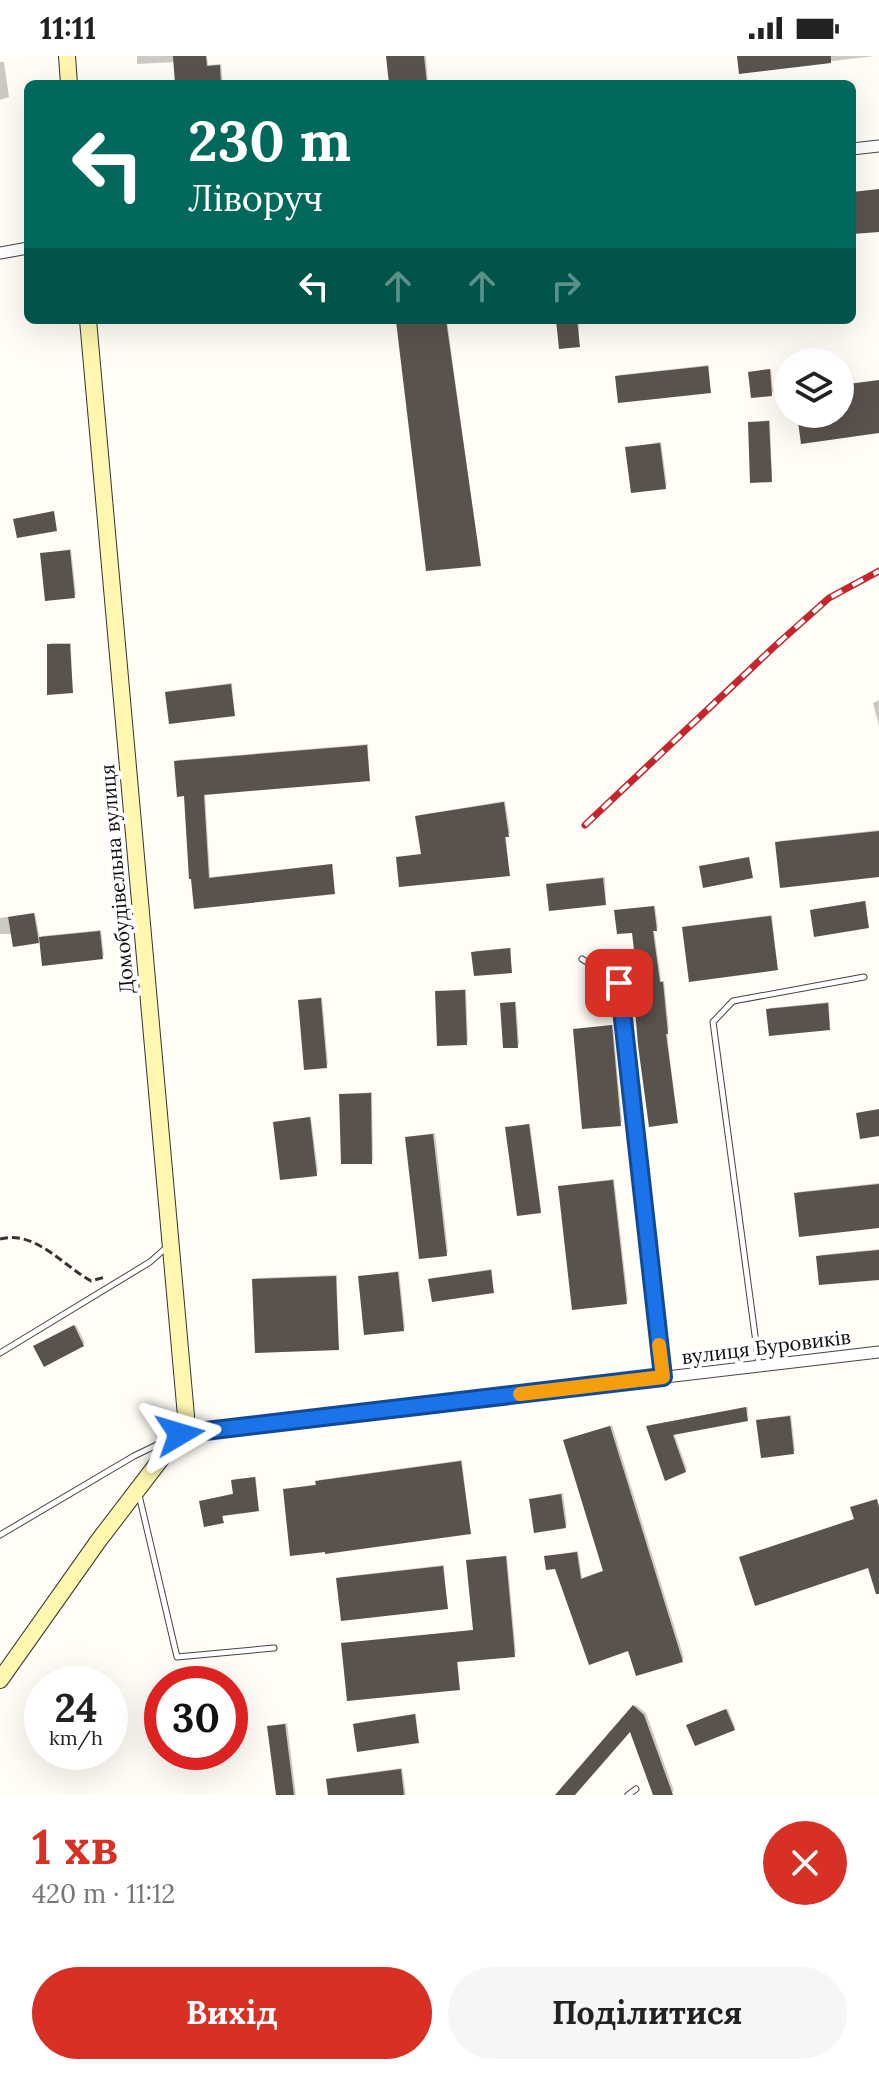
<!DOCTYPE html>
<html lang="uk">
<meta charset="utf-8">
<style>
body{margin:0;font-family:Lora,serif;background:#f6f6f6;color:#222;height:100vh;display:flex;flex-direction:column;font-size:30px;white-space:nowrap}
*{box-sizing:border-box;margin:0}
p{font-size:26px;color:#767676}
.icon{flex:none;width:44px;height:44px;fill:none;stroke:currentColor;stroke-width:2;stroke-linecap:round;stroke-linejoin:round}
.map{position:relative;height:1739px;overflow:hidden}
.side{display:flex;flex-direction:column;background:#fff;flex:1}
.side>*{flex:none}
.guide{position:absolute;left:24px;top:24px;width:832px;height:244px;border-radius:12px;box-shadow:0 8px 32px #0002;background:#00695c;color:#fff;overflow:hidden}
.tools{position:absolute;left:774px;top:292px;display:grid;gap:16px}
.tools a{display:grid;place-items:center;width:80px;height:80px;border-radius:50%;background:#fff;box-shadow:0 8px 32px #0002;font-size:40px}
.speed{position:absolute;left:24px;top:1610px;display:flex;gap:16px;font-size:40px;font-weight:700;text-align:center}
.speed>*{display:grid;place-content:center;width:104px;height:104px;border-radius:50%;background:#fff;box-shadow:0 8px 32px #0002;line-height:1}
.speed small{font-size:20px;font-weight:400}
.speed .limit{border:12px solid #d22;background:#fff;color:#111}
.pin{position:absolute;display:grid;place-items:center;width:68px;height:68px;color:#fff;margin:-34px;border-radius:16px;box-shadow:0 4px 12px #0006}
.me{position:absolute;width:88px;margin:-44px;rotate:83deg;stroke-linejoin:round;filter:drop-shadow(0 0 6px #0008)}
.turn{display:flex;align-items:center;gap:28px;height:168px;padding:0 32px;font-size:36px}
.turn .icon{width:104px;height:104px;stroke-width:2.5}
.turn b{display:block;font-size:56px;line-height:68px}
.lanes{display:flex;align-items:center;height:76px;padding:0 32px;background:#0003;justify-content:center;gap:40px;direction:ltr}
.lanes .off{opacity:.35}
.round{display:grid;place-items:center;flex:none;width:84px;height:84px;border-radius:42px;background:#f6f6f6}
.overview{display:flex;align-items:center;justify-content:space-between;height:136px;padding:0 32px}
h1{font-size:48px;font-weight:800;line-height:60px;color:#d93025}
.action{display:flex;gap:16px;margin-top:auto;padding:16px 32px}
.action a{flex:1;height:92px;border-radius:48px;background:#d93025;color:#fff;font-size:32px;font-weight:800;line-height:92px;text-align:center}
.action a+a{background:#f6f6f6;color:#222}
.status{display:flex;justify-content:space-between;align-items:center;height:56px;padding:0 40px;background:#fff;direction:ltr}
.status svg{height:22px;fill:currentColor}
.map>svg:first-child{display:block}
.shadow{fill:#0003}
.building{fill:#5a524d}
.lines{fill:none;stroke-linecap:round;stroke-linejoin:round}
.lane-casing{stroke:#444;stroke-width:7}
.street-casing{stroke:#444;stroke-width:13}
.secondary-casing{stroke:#333;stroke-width:18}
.path{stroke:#333;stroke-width:3;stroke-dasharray:8 4;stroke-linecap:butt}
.lane{stroke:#fff;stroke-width:5}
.street{stroke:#fff;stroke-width:11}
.secondary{stroke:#fff6b0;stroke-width:16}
.rail-casing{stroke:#c4262e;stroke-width:7}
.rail{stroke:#fff;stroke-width:4;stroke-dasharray:12;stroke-linecap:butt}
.route-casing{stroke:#114b97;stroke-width:20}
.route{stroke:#1a73e8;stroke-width:14}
.slow{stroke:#f59e0b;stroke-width:14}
.labels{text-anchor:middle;stroke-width:8;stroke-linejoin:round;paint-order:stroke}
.street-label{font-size:20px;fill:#111;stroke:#fff}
</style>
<div class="status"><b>11:11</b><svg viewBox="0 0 49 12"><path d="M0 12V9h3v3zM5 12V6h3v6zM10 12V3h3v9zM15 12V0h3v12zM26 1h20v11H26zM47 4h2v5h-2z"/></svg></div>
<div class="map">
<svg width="879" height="1739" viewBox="0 0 879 1739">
<rect width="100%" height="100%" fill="#fffdf5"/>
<!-- shadow -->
<path class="shadow" d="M137 0H207L208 9 221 8 223 28H177L176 6 137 8Z
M388 0H426L428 28H391Z
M739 0H875L741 16Z
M0 6H4L9 41 0 44Z
M399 264H447L480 508 398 266Z
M558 264H579V289Z
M709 309 710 335 617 320 619 319Z
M771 313 773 336 771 338 750 316Z
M770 364 772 422 771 424 750 367Z
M661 386 667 429 665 431 627 392Z
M71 493 76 538 74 540 42 498Z
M51 587H71L72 635 49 589Z
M232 627 234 658 167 636 169 635Z
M879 644V670L873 647Z
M368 688 369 723 205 737 210 821 333 808 334 836 193 821 186 738 176 706 177 704Z
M505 745 510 777 506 779 509 818 398 802 423 798 419 759Z
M879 774V819L777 787 779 785Z
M605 821 606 847 548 829 550 827Z
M866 845 868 871 812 855 814 853Z
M655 850 658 871 654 873 661 925H664L669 974 667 976 677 1065 635 929 640 927 633 875 616 855Z
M35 857 40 883 42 880 101 874 104 899 102 901 41 885 14 889 12 878H0V862Z
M772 859 777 912 684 872 686 870Z
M511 892V915L474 896 475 895Z
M466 933 468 985 466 987 437 936Z
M322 941 328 1008 326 1010 300 945Z
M516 945 519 988 517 990 502 948Z
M829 946 830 972 768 954 770 952Z
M613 969 622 1066 620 1068 575 974Z
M372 1036 373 1104 372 1106 341 1039Z
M311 1061 318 1116 316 1118 276 1066Z
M530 1068 541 1154 540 1155 507 1072Z
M435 1077 448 1196 446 1198 407 1081Z
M614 1123 628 1244 626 1246 560 1130Z
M879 1127V1170L796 1138 798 1136Z
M879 1193V1222L818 1201 820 1199Z
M492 1213 493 1235 430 1223 432 1222Z
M399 1215 405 1271 403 1273 360 1221Z
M337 1219 338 1292 254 1223 256 1222Z
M76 1269 85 1287 83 1288 37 1289Z
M748 1351 747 1364 674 1377 687 1413 685 1415 650 1369Z
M791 1359 795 1395 793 1396 758 1364Z
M612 1369 684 1602 682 1604 629 1593 546 1501 578 1495 582 1522 605 1514 567 1383Z
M462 1404 470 1476 285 1434 317 1428 319 1424Z
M256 1421 258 1453 223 1458V1465L201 1445 235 1437V1423Z
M563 1437 567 1469 566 1470 531 1444Z
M507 1500 516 1597 458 1604 459 1632 343 1588 474 1574 468 1505Z
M444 1509 447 1551 338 1523 340 1521Z
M636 1649 646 1657 674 1735 667 1739H655L631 1672 573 1739H557Z
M728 1653 735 1671 733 1673 690 1668Z
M416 1658 418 1685 355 1668 356 1667Z
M287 1667 296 1739H278L269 1671Z
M402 1712 406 1739H330V1722Z"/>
<!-- building -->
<path class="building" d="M173 0H206L207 10 220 9 221 28H175Z
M386 0H424L427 28H389Z
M737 0H831V7L739 18Z
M879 133V176L852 178V136Z
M446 264 481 510 426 515 396 265Z
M556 264H577L580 291 559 293Z
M708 310 711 337 618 347 615 320Z
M770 313 772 340 751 342 748 316Z
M879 324V377L801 388 797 358H840V329Z
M769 365 772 426 750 427 748 366Z
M660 387 666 433 631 437 625 391Z
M54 455 57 475 17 482 13 463Z
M70 494 75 542 45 545 40 497Z
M47 588H70L73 637 47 639Z
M231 628 235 660 169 668 165 636Z
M367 689 370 725 204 739 209 822 332 808 335 838 194 853 191 823H189L184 740 177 741 174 705Z
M504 746 509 781H505L510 820 399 831 396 801 421 798 415 760Z
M879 775V821L780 832 775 786Z
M749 801 753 822 703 832 699 810Z
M603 822 606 849 549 855 546 828Z
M865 845 869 872 814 881 810 854Z
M654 850 657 875H653L660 926H663L668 978H666L678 1067 649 1071 638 989 633 929 638 928 632 877 617 878 614 854Z
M34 857 39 887 13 891 8 861Z
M771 860 778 914 689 926 682 871Z
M100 875 103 903 42 910 39 881Z
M510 892 512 917 474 920 471 896Z
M465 934 467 989 437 990 435 935Z
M321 942 327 1012 304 1014 298 944Z
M515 946 518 992H503L500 947Z
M828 947 830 974 769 980 766 953Z
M612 969 621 1070 582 1073 573 973Z
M371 1037 372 1108H341L339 1038Z
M879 1053V1080L860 1083 856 1057Z
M310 1061 317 1120 280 1124 273 1066Z
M529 1068 541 1157 517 1160 505 1071Z
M433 1078 447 1200 419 1203 405 1081Z
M613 1124 627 1248 572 1254 558 1130Z
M879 1128V1172L799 1181 794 1137Z
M879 1194V1224L819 1229 816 1200Z
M491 1214 494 1237 432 1246 428 1223Z
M398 1216 404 1275 364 1279 358 1220Z
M336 1220 339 1294 255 1297 252 1223Z
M74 1269 84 1290 44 1311 33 1290Z
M746 1351 748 1365 673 1379 686 1416 665 1425 646 1370Z
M790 1360 794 1398 761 1402 756 1364Z
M610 1370 683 1606 636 1620 628 1595 589 1609 555 1513 546 1514 544 1500 577 1496 581 1523 603 1515 563 1384Z
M461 1405 471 1478 325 1498V1496L290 1500 283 1433 316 1429 315 1425Z
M255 1421 259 1455 222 1460 224 1467 204 1471 199 1445 233 1438 231 1424Z
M561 1438 566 1472 534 1477 529 1443Z
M877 1443 879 1451V1538H876L868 1512 755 1550 739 1501 854 1463 850 1451Z
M506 1500 515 1601 457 1606 460 1634 347 1645 341 1587 473 1574 466 1504Z
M443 1510 448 1553 341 1565 336 1522Z
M633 1649 644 1659 673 1739H653L630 1676 575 1739H555Z
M726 1653 735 1674 695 1690 686 1669Z
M415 1658 419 1687 357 1696 353 1668Z
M285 1668 294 1739H276L267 1670Z
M401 1713 404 1739H328L326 1723Z"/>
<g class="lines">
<!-- lane casing -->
<g class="lane-casing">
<path id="lane" d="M582 903 619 927 663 1320
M0 1297 150 1206 168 1190
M759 1309 713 966 733 945 864 921
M139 1439 177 1601 274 1592
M0 1479 134 1400 169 1383
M628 1739 636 1733"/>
</g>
<!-- street casing -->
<g class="street-casing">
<path id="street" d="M852 93 879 90
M0 197 28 192
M180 1378 879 1296"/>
</g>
<!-- secondary casing -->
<g class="secondary-casing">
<path id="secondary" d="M67 0 69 28
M0 1624 99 1484 180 1378 186 1360 88 264"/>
</g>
<!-- path -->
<path class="path" d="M0 1183C35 1174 61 1208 91 1225L105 1221"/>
<!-- lane -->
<use href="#lane" class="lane"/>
<!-- street -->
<use href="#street" class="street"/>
<!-- secondary -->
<use href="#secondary" class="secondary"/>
<!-- rail casing -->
<g class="rail-casing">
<path id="rail" d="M585 769 775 590 829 542 879 515"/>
</g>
<!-- rail -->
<use href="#rail" class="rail"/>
</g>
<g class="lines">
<!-- route casing -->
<g class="route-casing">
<path id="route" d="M180 1378 663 1321 619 927"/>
</g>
<!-- route -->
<use href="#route" class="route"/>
<!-- slow -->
<path class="slow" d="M520 1338 663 1321 659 1289"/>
</g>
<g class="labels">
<!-- street labels -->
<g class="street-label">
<text transform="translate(117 823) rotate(-95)" y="7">Домобудівельна вулиця</text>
<text transform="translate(766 1291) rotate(-7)" y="7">вулиця Буровиків</text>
</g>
</g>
</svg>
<div class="tools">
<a><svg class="icon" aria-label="layers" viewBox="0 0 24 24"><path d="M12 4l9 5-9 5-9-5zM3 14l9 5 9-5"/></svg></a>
</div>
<div class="speed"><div>24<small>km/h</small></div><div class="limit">30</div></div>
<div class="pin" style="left:619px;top:927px;background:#d93025"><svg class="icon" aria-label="arrive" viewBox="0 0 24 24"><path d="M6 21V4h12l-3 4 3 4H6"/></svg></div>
<svg class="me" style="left:180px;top:1378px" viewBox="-20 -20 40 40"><path d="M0-17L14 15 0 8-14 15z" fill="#1a73e8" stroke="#fff" stroke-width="4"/></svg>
<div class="guide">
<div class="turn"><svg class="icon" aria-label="left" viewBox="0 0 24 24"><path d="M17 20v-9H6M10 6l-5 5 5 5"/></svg><div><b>230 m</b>Ліворуч</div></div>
<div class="lanes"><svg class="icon" aria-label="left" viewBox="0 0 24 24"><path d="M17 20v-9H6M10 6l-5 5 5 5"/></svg><svg class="icon off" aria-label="ahead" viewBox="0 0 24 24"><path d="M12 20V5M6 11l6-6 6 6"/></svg><svg class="icon off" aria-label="ahead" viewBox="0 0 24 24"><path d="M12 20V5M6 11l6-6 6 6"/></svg><svg class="icon off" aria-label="right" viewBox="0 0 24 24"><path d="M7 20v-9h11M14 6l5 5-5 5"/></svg></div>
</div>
</div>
<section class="side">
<div class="overview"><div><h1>1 хв</h1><p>420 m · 11:12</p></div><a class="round" style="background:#d93025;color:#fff"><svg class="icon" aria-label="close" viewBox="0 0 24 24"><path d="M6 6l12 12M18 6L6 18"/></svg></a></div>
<div class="action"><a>Вихід</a><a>Поділитися</a></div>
</section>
